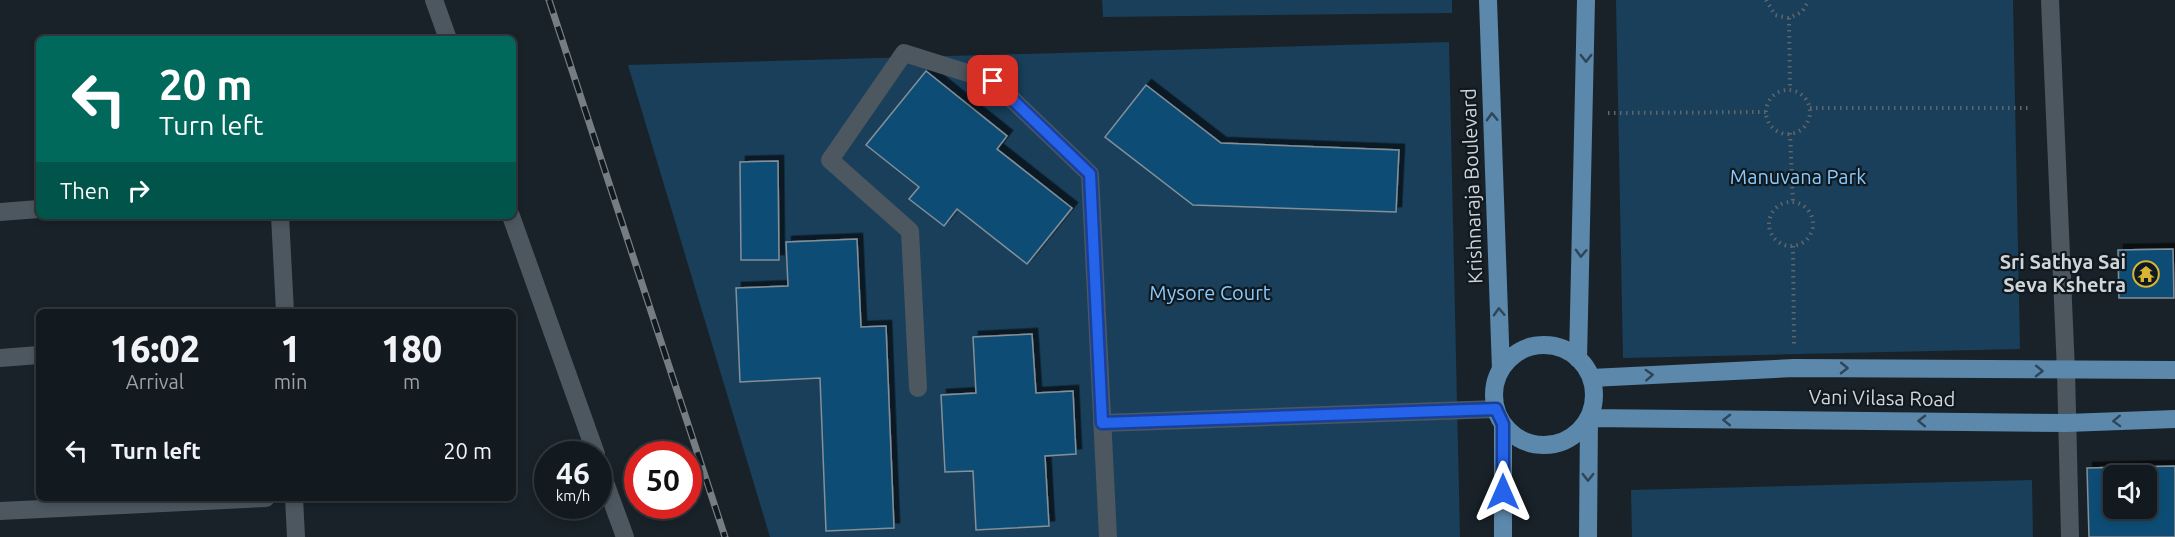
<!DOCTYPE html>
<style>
body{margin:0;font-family:Ubuntu,sans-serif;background:#20272c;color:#f1f3f6;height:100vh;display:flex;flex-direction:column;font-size:22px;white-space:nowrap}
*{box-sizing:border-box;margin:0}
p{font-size:20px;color:#9da1a4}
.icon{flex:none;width:33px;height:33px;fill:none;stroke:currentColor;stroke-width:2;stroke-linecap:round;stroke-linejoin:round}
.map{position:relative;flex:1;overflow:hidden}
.drawer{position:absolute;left:36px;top:309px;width:480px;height:192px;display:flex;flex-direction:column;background:#131a1f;border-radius:9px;box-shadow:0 3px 9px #0003,0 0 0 2px #32383d}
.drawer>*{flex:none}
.banner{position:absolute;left:36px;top:36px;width:480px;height:183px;border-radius:9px;box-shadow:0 3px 9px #0003,0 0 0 2px #32383d;background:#00695c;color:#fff;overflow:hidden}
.tools{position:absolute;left:2103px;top:465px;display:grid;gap:12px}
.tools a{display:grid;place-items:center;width:54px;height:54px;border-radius:9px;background:#131a1f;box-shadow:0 3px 9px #0003,0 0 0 2px #32383d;font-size:30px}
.speed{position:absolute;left:534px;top:441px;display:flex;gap:12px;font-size:30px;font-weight:700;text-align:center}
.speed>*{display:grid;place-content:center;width:78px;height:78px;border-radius:50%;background:#131a1f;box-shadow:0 3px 9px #0003,0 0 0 2px #32383d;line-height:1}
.speed small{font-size:15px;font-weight:400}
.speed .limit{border:9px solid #d22;background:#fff;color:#111}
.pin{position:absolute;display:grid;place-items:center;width:51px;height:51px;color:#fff;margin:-26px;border-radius:12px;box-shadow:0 3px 9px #0006}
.me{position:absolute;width:66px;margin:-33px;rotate:0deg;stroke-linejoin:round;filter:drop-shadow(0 0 4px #0008)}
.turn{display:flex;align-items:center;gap:21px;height:126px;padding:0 24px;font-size:27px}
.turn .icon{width:78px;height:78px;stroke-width:2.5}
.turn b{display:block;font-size:42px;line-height:51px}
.then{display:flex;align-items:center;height:57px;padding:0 24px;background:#0003;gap:12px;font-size:22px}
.eta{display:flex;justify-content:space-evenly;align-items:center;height:102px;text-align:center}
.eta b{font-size:36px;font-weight:800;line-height:42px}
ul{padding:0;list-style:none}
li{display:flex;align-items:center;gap:18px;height:78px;padding:0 24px}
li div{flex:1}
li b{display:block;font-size:22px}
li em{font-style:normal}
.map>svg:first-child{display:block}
.green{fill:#193f5a}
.building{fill:#104d75;stroke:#848f98;stroke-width:1.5;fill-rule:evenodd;filter:url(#shadow)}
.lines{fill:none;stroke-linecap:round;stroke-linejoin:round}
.path{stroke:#5f676c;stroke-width:4;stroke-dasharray:1.5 4.5;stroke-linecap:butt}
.minor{stroke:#4d575f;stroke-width:18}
.major{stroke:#5b88ab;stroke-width:18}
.rail-casing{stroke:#777e83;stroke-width:7}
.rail{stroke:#10191f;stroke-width:4.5;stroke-dasharray:14;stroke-linecap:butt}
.oneway{stroke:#2e4557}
.route-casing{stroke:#184099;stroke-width:15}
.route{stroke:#2563eb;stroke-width:10}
.labels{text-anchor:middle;stroke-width:4.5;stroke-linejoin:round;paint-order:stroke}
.park-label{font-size:20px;fill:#8ac9fb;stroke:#10191f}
.street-label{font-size:20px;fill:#cfd5d9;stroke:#10191f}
.poi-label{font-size:20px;font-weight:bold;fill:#cfd5d9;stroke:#10191f;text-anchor:end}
</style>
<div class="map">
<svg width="2175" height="537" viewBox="0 0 2175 537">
<defs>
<filter id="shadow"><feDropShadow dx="5.5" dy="-5.5" stdDeviation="0" flood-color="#0009"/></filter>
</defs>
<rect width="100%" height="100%" fill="#192229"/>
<!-- green -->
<path class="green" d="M1102 0H1452V13L1103 17Z
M1616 0H2013L2020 349 1623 358Z
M1449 42 1460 537H770L628 65Z
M2032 480 2033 537H1632L1631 490Z"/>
<!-- building -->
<path class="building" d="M926 71 1007 136 997 149 1072 208 1027 264 957 209 944 226 909 199 919 187 866 145Z
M1146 85 1221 143 1399 150 1396 212 1193 205 1105 137Z
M778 161 779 260H741L740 162Z
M857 239 861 327 886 326 894 528 826 531 820 378 740 382 736 288 788 286 786 242Z
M2173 249 2174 298H2119L2118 250Z
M1032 334 1036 393 1073 391 1076 454 1045 456 1049 526 976 530 973 471 945 472 941 395 976 393 973 337Z
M2175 466V537H2089L2087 468ZM2114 476H2146V508H2114Z"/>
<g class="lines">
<!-- path -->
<path class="path" d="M1766 0 1775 15 1789 18 1802 12 1809 0
M1789 18 1790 90
M1766 112a22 22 0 1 1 44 0a22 22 0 1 1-44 0Z
M1810 108H2031
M1608 113 1766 112
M1790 133 1793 202
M1769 224a22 22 0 1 1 44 0a22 22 0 1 1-44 0Z
M1793 246 1794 344"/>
<!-- minor -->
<path class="minor" d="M434 0 448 39
M2050 0 2066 371 2070 537
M0 212 39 209
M280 216 285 312
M511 216 596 454
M0 358 39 355
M918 388 910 231 830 160 904 53 993 81 1090 174 1108 537
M1102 423 1496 409
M598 463 625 537
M294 498 296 537
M0 511 266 498"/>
<!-- major -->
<path class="major" d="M1488 0 1501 370
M1494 395a50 50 0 1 1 100 0a50 50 0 1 1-100 0Z
M1578 359 1586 0
M1591 378 1794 368 2175 370
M1503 424V537
M1588 537 1589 418 2067 423 2175 419"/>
<!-- rail casing -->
<g class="rail-casing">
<path id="rail" d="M549 0 725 537"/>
</g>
<!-- rail -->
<use href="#rail" class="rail"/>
</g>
<!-- one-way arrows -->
<defs><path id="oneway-chevron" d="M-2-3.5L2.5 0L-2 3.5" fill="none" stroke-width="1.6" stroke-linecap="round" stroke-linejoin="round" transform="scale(1.5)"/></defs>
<g class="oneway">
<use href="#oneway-chevron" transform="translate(1586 58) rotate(90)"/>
<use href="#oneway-chevron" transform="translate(1492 117) rotate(-92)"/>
<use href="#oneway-chevron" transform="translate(1581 253) rotate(92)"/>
<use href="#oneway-chevron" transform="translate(1499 312) rotate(-92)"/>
<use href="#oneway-chevron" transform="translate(1844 368) rotate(1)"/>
<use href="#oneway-chevron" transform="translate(2039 371) rotate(1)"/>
<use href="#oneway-chevron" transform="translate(1649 375) rotate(-3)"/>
<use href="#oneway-chevron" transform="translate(1727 420) rotate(-179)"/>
<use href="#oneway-chevron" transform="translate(1922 421) rotate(-179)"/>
<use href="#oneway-chevron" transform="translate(2117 421) rotate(178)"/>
<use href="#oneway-chevron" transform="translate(1588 477) rotate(90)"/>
</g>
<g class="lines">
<!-- route casing -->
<g class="route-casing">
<path id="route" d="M993 81 1090 174 1102 423 1496 409 1503 424V492"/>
</g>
<!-- route -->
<use href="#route" class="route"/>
</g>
<!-- icons -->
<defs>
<g id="temple-ring" transform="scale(1.35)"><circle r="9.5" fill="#10191f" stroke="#d7b434" stroke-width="1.5"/><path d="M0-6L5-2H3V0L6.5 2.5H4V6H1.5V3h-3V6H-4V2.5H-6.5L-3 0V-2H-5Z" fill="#d7b434"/></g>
</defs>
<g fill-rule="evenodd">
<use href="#temple-ring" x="2146" y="274"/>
</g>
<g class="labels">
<!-- park labels -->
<g class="park-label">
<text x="1798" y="184">Manuvana Park</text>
<text x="1210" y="300">Mysore Court</text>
</g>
<!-- street labels -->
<g class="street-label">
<text transform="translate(1472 186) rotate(-92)" y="7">Krishnaraja Boulevard</text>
<text transform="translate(1882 398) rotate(1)" y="7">Vani Vilasa Road</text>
</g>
<!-- poi labels -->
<g class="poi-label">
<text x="2126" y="269">Sri Sathya Sai<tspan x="2126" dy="23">Seva Kshetra</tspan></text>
</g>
</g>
</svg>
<div class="tools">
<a><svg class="icon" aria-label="sound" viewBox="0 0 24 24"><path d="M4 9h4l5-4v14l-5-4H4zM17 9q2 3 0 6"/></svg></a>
</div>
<div class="speed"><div>46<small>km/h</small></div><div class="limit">50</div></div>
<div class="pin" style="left:993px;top:81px;background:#d93025"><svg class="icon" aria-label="arrive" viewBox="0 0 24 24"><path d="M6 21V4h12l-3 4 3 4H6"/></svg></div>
<svg class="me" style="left:1503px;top:492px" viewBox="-20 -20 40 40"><path d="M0-17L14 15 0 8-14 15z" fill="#2563eb" stroke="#fff" stroke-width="4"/></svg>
<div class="banner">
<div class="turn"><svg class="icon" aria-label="left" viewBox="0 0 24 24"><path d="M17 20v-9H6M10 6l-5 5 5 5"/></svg><div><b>20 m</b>Turn left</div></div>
<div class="then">Then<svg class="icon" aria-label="right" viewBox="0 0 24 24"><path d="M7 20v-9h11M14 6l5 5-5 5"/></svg></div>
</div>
<section class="drawer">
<div class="eta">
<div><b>16:02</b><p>Arrival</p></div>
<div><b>1</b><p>min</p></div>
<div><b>180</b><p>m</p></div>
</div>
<ul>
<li><svg class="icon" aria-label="left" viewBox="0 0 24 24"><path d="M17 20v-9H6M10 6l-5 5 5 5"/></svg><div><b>Turn left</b></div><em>20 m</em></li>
</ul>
</section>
</div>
